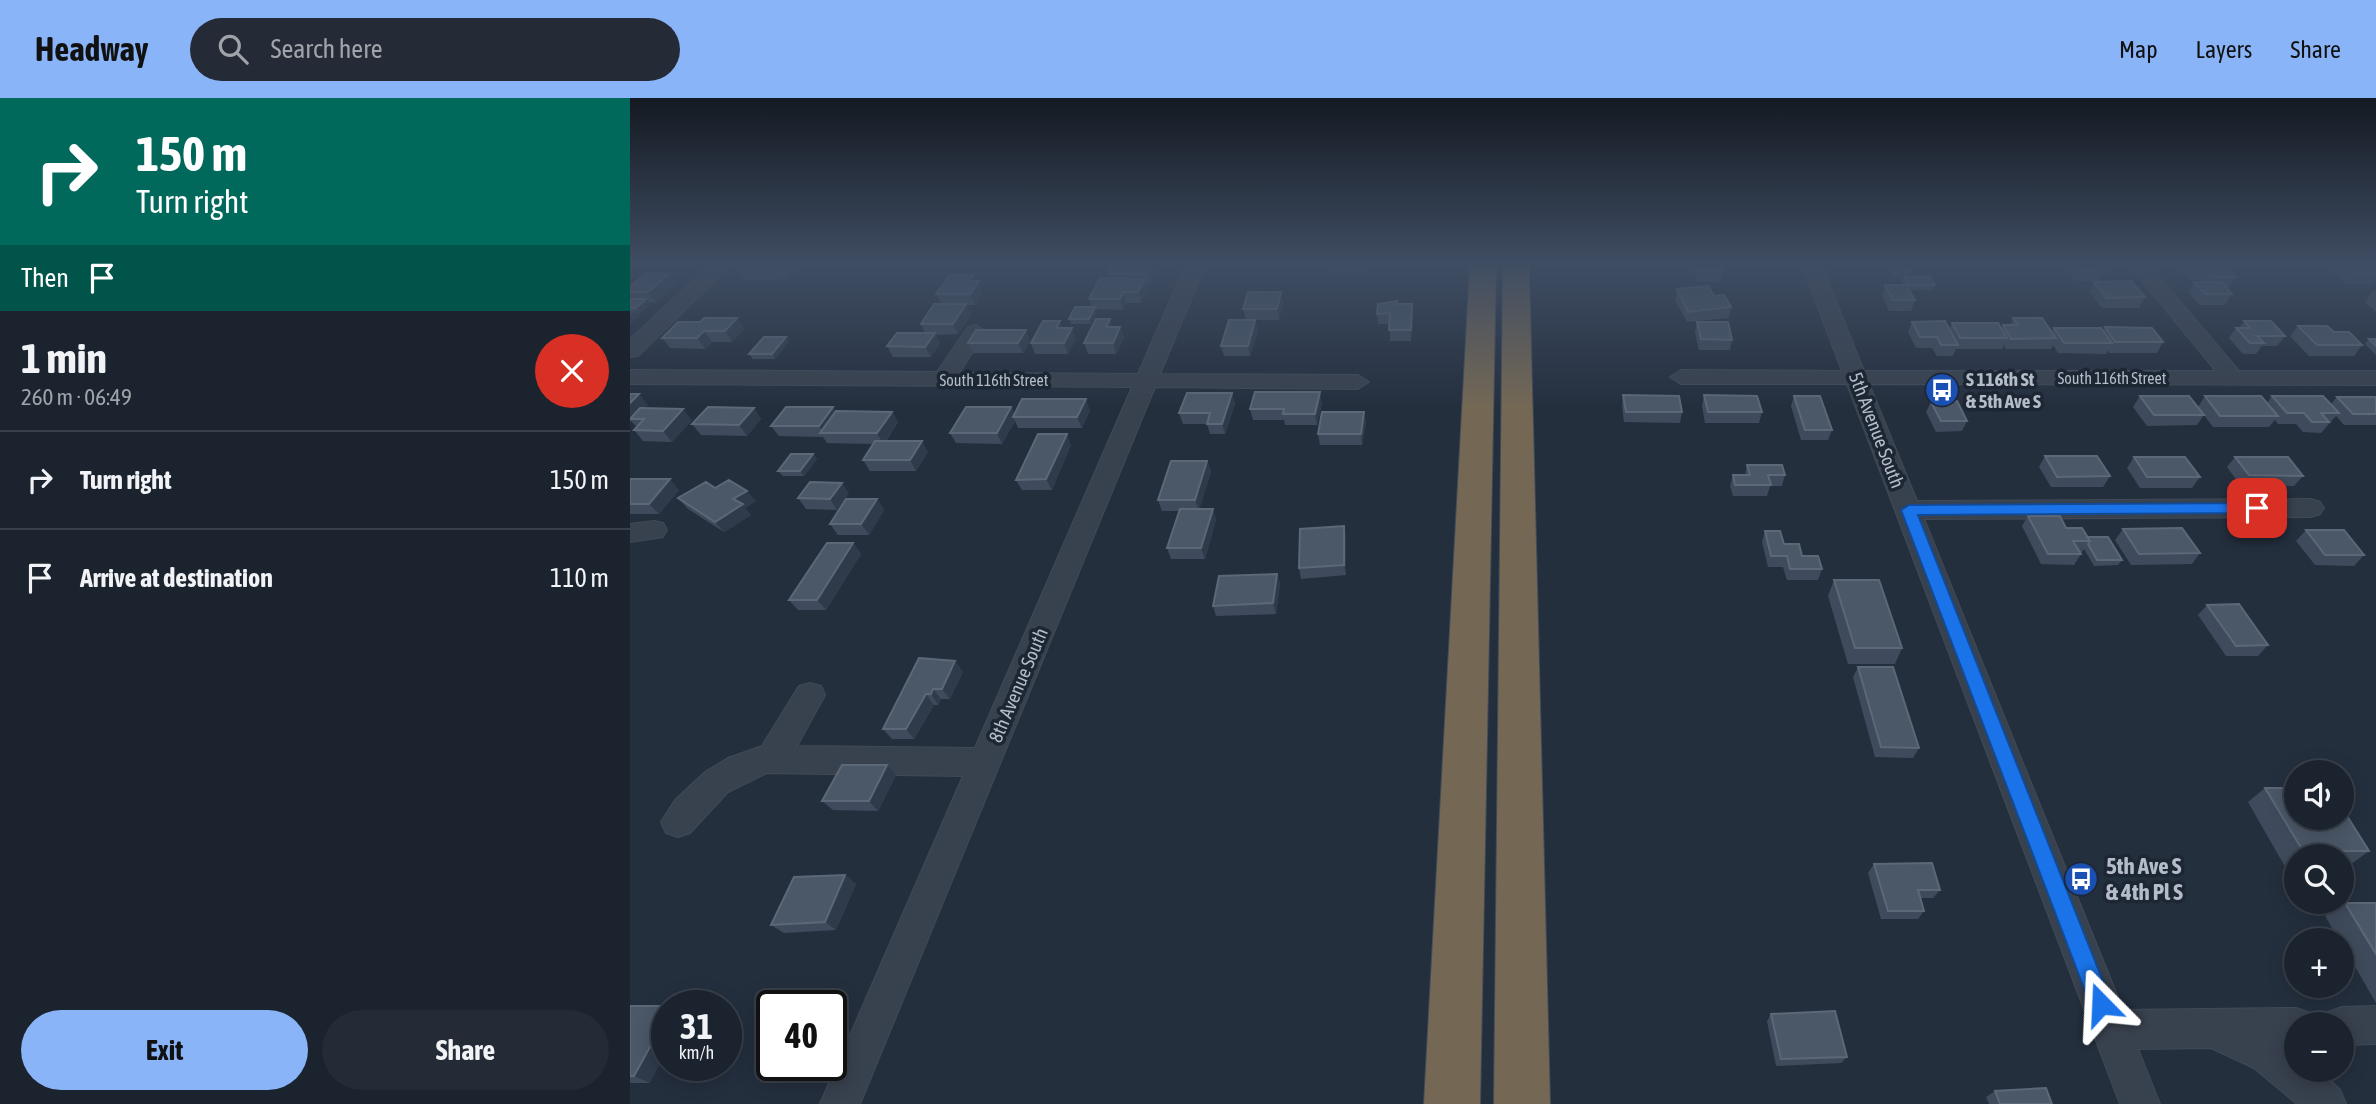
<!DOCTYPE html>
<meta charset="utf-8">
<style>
body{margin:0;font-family:"Asap Condensed",sans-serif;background:#242b36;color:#f1f3f6;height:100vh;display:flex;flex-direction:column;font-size:26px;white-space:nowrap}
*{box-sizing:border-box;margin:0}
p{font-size:23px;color:#a0a4aa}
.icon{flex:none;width:38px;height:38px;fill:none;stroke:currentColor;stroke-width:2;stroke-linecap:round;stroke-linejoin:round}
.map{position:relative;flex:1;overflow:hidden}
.details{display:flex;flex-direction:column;background:#1b232e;width:630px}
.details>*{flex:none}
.hud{background:#00695c;color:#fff;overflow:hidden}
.fabs{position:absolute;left:1654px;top:662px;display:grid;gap:14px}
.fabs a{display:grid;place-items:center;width:70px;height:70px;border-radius:50%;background:#1b232e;box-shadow:0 4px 18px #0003,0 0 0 2px #39404a;font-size:35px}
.speed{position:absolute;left:21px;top:892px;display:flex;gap:14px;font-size:35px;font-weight:700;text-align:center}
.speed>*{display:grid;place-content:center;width:91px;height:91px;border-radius:50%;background:#1b232e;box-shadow:0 4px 18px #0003,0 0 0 2px #39404a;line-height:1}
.speed small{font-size:18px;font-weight:400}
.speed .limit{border:4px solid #111;border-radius:10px;background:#fff;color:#111}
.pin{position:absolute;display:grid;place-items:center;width:60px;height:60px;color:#fff;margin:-30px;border-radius:14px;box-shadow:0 4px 10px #0006}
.me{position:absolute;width:77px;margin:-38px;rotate:339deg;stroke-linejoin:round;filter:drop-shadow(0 0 5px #0008)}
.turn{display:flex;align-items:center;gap:24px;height:147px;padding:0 21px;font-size:32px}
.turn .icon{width:91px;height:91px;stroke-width:2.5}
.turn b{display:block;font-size:49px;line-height:60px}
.then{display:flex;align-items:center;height:66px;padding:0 21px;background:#0003;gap:14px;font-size:26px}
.round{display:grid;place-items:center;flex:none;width:74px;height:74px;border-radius:37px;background:#242b36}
.headline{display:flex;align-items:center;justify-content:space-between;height:119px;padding:0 21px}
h1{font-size:42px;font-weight:700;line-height:52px}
.button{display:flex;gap:14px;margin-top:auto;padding:14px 21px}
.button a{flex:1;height:80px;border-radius:42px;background:#8ab4f8;color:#111;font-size:28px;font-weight:700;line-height:80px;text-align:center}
.button a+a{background:#242b36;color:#f1f3f6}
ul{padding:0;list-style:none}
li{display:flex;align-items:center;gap:21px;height:98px;padding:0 21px;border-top:2px solid #39404a}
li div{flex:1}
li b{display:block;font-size:26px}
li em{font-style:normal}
header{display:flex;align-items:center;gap:42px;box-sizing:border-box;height:98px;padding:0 35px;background:#8ab4f8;color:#111}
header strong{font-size:33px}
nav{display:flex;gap:38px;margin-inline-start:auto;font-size:24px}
.search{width:490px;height:63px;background:#242b36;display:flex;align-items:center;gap:18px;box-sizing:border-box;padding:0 24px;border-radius:38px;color:#a0a4aa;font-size:26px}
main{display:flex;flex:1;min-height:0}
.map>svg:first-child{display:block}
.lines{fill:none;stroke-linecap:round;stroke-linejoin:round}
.minor-casing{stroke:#414a57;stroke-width:2}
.highway-casing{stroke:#434c59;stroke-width:2}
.minor{fill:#38414e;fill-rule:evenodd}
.highway{fill:#746855;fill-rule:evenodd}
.wall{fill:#3f4b5c}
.shaded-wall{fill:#2f3b4b}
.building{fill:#4b5868;stroke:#5c6777;stroke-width:2}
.route{fill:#1a73e8;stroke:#114b97;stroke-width:2}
.labels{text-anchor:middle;stroke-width:7;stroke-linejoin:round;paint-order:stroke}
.far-street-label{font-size:16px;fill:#b4bcc9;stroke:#1d2633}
.poi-label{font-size:19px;font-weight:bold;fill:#b4bcc9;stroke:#1d2633;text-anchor:start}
.street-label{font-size:19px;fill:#b4bcc9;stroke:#1d2633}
.near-poi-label{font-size:23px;font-weight:bold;fill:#b4bcc9;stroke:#1d2633;text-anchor:start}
</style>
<header>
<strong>Headway</strong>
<div class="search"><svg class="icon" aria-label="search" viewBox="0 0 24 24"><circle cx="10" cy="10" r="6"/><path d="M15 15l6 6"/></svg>Search here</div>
<nav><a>Map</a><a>Layers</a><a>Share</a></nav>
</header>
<main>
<section class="details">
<div class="hud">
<div class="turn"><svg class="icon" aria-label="right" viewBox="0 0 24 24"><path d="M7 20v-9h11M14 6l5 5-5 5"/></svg><div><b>150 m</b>Turn right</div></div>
<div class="then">Then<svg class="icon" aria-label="arrive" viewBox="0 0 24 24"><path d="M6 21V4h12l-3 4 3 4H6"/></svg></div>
</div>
<div class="headline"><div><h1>1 min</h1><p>260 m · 06:49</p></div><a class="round" style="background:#d93025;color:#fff"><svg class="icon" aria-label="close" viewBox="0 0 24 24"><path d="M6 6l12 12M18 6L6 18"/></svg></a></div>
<ul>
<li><svg class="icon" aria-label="right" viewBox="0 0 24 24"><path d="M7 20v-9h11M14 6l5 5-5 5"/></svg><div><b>Turn right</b></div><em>150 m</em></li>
<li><svg class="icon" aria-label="arrive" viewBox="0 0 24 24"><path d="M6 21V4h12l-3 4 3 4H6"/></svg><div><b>Arrive at destination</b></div><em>110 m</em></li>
</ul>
<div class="button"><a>Exit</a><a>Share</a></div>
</section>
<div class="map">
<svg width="1746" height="1006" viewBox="0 0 1746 1006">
<rect width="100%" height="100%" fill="#242f3e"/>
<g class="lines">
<!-- minor casing -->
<g class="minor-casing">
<path id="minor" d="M79 168H100L8 258 0 259V241Z
M555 168H575L530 276 728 277 739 284 728 291 525 289 230 1006H190L333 678 137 675 98 694 60 735 48 739 36 735 31 724 45 702 75 674 98 660 132 648 169 588 180 585 191 588 195 597 167 648 345 650 502 289 0 286V272L307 274 338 229 345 227 356 233 329 275 508 276Z
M1172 168H1192L1234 273H1586L1500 168H1520L1609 273H1746V287L1239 286 1287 403 1681 401 1690 404 1694 410 1690 416 1681 419 1294 421 1493 912 1666 910 1680 915 1684 926H1666V948L1661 949 1666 952V971H1689L1710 992 1716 1006H1667L1624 970 1581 950 1508 951 1530 1006H1490L1217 286H1051L1040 279 1051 272 1212 273Z
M24 423 33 425 37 432 33 439 0 444V426Z
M1746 908V946L1712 947V926H1694L1698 914 1712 909Z"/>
</g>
<!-- highway casing -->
<g class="highway-casing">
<path id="highway" d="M840 168H866L850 1006H794Z
M873 168H899L920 1006H864Z"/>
</g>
<!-- minor -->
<use href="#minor" class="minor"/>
<!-- highway -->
<use href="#highway" class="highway"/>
</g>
<!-- wall -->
<path class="wall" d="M484 168H525L526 174 520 186H516L518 191 511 205H496L493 212 466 211 467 214 461 226H441L439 221 462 209 459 201 481 180 479 176Z
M702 168H735L734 175 703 176Z
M1063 168H1091L1093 173 1091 184H1066Z
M1256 168H1278L1281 173 1279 178 1305 187 1303 192H1279L1285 202 1281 213H1259L1252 197 1255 187H1273L1272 184 1273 179H1263Z
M1434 168H1471L1475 172 1470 183H1445Z
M1548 168H1596L1606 179 1599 189H1596L1602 196 1595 207H1569L1558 194 1564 184H1572L1570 182H1559L1547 169Z
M1697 168H1743L1746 171V182L1743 186H1716Z
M107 171H169L159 181 114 182Z
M343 177 346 183H349L353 194 345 207H336L341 217 328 236 305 237 310 245 301 259H263L257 248 295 235 291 226 312 206 306 196Z
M1464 184 1515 199 1509 210H1472L1459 194Z
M46 186 26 205 19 204 20 207 10 215H8L10 218 0 226V189Z
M1047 191 1084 198 1101 209 1099 220 1057 224 1045 202Z
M1743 193H1746V214L1735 204Z
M651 194 653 205 649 222H616L613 211Z
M767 206H782L783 216 781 243H760V226H748L747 216Z
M107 220 114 231 102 244H82L75 251 40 250 32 240 70 224Z
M1383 220 1422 234 1424 230 1473 232 1475 229 1533 244 1527 255H1479L1478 252 1476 256 1428 255 1423 247 1421 251H1376L1374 247 1372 251H1326L1323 258H1307L1302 250H1286L1278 234 1282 224 1319 231 1322 225 1371 230 1373 227H1380Z
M625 222 628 233 620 258H594L591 248Z
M1614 223 1655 238 1647 248H1632L1626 256H1613L1599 240 1606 230H1609Z
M1067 224 1102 242 1100 252H1069L1065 234Z
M1668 228 1704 234 1732 247 1724 258H1679L1660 238Z
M483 229H490L494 240 486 256H458L454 245Z
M433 230 446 241 438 256H405L401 245Z
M396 232 400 243 393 255H344L338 245Z
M1739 241H1746V257L1735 246Z
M159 244 145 261H123L119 256Z
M602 295 605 306 595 336H580L577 326H553L549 315Z
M0 296 18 307 14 310 62 322 42 344 13 343 4 332 7 329 1 323 0 324Z
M993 297 1052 314 1050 325 994 324 992 308Z
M1074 297 1132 314 1129 325H1075L1072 308Z
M1164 298 1202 332 1198 342H1171L1161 308Z
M1510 298 1568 309 1575 298 1637 305 1642 298 1701 306 1707 299H1746V327H1714L1706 318 1691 335 1673 334 1666 326H1648L1645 322 1639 329H1583L1574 317 1567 327 1517 328 1503 309Z
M1301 304 1337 323 1332 333 1306 334 1296 314Z
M692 305 687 327H655L654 322H623L620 311Z
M381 309 385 316 460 312 452 330H388L385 323 372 346 326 345 320 335Z
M124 310 131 321 117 338 71 337 62 326Z
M206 313 262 314 268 324 256 343 298 354 286 373H240L233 362 243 346 197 345 193 339 149 338 141 328Z
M734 314 736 325 732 347H690L688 336Z
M441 347 422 392H392L386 382Z
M183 356 187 361 174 378H153L148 373Z
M1415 358 1480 378 1473 389H1421L1409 369Z
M1504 359 1570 379 1562 390H1510L1497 370Z
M1605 359 1673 378 1664 388H1611L1597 369Z
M577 363 581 374 569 411H583L586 422 575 461H541L537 450 549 413H532L528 402Z
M1117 367 1155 377 1152 388H1140L1137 398H1103L1100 388 1103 377H1115Z
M0 381 49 392 29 416H0Z
M85 390 126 403 115 410 121 417 94 434 58 411 48 400Z
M219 395 207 412 176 411 168 400Z
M247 401 254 412 239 437H208L200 426Z
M1398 418 1436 430 1457 439 1492 462 1488 467 1464 468 1454 451 1452 454H1449L1451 456 1444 467 1411 466 1392 428Z
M714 428 716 438V477L671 481 669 470Z
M1493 431 1570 455 1562 466 1501 467 1485 442Z
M1676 432 1734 457 1724 468 1685 467 1666 443Z
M1135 433 1192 471 1188 482H1157L1153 469H1138L1132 444Z
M223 445 231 456 196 512H168L159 502Z
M647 476 650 486 646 516 586 518 583 508Z
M1204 482 1272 550 1265 566H1218L1198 498Z
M1577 507 1638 547 1628 558H1596L1568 517Z
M325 563 333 574 320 601H311L308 607H304L284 641H262L253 631Z
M1228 569 1289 650 1283 660 1245 659 1223 579Z
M266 677 248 713 203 712 192 703Z
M1635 690 1739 753 1720 767H1712V758H1666V767H1654L1618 704Z
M1244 766 1310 792 1303 800H1291L1294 813 1288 821H1251L1238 775Z
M215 777 226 786 206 832 154 835 141 827Z
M1715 805H1746V905L1712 846V842H1709L1695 818Z
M0 908 20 985H0Z
M1141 916 1217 959 1211 965 1146 968 1137 923Z
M1365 993 1422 1006H1359L1356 999Z"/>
<!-- shaded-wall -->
<path class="shaded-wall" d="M155 168H167L169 171 159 181 153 170Z
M521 168H525L526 174 520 186 517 176Z
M39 176 46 186 26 205 18 194Z
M343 177 347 186 349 183 353 194 345 207 340 196 338 183Z
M515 181 518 191 511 205 508 194Z
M493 194 496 205 493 212 490 201Z
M651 194 653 205 649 222 647 211Z
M16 201 20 207 10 215 6 210Z
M336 206 341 217 328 236 323 226Z
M782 206 783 216 781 243V232Z
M465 209 467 214 461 226 459 221Z
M6 212 10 218 0 226V217Z
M107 220 114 231 102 244 95 233Z
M480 221 484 232 476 229Z
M625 222 628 233 620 258 618 248Z
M430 223 434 234 426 230Z
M490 229 494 240 486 256 483 245Z
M442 230 446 241 438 256 434 245Z
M396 232 400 243 393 255 388 245Z
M74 233 82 244 75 251 67 240Z
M305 235 310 245 301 259 295 249Z
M156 239 159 244 145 261 142 256Z
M690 294 692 305 687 327 685 316Z
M602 295 605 306 595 336 592 326Z
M9 296 18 307 4 321H0V305Z
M456 301 460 312 452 330 447 319Z
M203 309 210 320 194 335 189 328Z
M381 309 386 319H383L385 323 372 346 367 335Z
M124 310 131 321 117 338 109 327Z
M53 311 62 322 42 344 33 333Z
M262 314 268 324 253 346 247 335Z
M734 314 736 325 732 347 731 336Z
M437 336 441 347 422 392 416 381Z
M292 343 298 354 286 373 280 362Z
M183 356 187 361 174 378 170 373Z
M577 363 581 374 569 413 565 402Z
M40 381 49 392 29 416 19 406Z
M212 385 219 395 207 412 200 401Z
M117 393 126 403 115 410 121 417 94 434 85 424 103 401Z
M247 401 254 412 239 437 231 426Z
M583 411 586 422 575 461 571 450Z
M714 428 716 438V477L714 467Z
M223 445 231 456 196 512 187 502Z
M647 476 650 486 646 516 643 505Z
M325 563 333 574 320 601 312 591Z
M303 591 311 601 308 607 301 596Z
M296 596 304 607 284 641 276 631Z
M257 667 266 677 248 713 239 703Z
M215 777 226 786 206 832 195 824Z
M37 918V953L20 985 4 978Z"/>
<!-- building -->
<path class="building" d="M110 168H155L153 170 107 171Z
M484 168H521L517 176H479Z
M1067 168H1091L1093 173H1068Z
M1261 168H1278L1281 173 1264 174Z
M1447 168H1471L1475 172 1450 173Z
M1561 168H1596L1606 179H1582L1576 172H1565Z
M1716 168H1743L1746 171V175H1724Z
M16 175 39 176 18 194H0V189Z
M320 177H343L338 183H349L340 196H306Z
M1300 178 1305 187H1278L1274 179Z
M470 180 515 181 508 194H493L490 201H459Z
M1501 183 1515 199 1477 200 1464 184Z
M1564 184H1591L1602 196H1575Z
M1255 187H1276L1285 202H1263Z
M1078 188 1084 198 1094 197 1101 209 1058 214 1047 191Z
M618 194H651L647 211H613Z
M0 201H16L6 210H0Z
M767 203 766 206H782L781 232H759L760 215 747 216 748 206Z
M304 206H336L323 226H291Z
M445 209H465L459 221H439Z
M74 220H107L95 233H74L67 240H32L48 224H70Z
M1383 220H1412L1426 240 1381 241 1373 227H1388Z
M466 221H480L476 229H490L483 245H454Z
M599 222H625L618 248H591Z
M413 223H430L426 230H442L434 245H401Z
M1315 223 1328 247H1311L1307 239H1290L1282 224Z
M1614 223H1641L1655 238H1627L1634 245H1620L1606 230H1620Z
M1067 224H1098L1102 242 1071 241Z
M1322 225H1368L1377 240H1330Z
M1668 228H1697L1704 234H1719L1732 247H1687Z
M1475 229 1522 230 1533 244H1485Z
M1424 230H1471L1482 245H1434Z
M346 232H396L388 245H338Z
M267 235H305L295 249 257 248Z
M134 239H156L142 256H119Z
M1739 241H1746V248Z
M625 294H690L685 316H653L654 311H620Z
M557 295H602L592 326H577L580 315H549Z
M0 296H9L0 305Z
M993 297 1049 298 1052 314H996Z
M1074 297 1127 298 1132 314H1078Z
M1164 298H1190L1202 332H1175Z
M1510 298H1559L1574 317H1524Z
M1575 298H1631L1648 318H1590Z
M1642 298H1693L1709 315H1691L1699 324H1682L1674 315H1657Z
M1707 299H1746V316H1723Z
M392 301H456L447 319H383Z
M1327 303 1337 323H1311L1301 304Z
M78 309 124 310 109 327 62 326Z
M156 309H203L189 328H141Z
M336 309H381L367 335H320Z
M10 310 53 311 33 333 4 332 14 321H0Z
M206 313 262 314 247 335H190Z
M692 314H734L731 336H688Z
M408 336H437L416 381 386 382Z
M245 343H292L280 362H233Z
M161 356H183L170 373H148Z
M1415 358H1467L1480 378 1427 379Z
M1504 359H1555L1570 379H1517Z
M1605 359H1658L1673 378 1619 377Z
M541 363H577L565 402H528Z
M1117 367H1152L1155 377H1138L1141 387H1105L1103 377H1120Z
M0 381H40L19 406H0Z
M99 382 117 393 103 401 113 406 85 424 48 400 76 384 85 390Z
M180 384 212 385 200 401 168 400Z
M216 401H247L231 426H200Z
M550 411H583L571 450H537Z
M1398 418H1430L1436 430H1452L1460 443H1443L1451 456H1418Z
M714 428V467L669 470 670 431Z
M1552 430 1570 455 1509 456 1493 431Z
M1676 432H1714L1734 457H1695Z
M1135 433H1150L1154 446H1169L1172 458H1188L1192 471H1160L1157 458H1141Z
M1457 439H1478L1492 462H1467L1458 446 1460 443Z
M197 445H223L187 502H159Z
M647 476 643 505 583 508 589 478Z
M1204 482H1249L1272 550H1225Z
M1609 506 1638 547 1606 548 1577 507Z
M289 560 325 563 312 591H303L301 596H296L276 631H253Z
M1228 569H1263L1289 650 1251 649Z
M212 667H257L239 703H192Z
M1635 690H1666V719H1712V710L1739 753H1673Z
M1302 765 1310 792H1288L1294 813H1258L1244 766Z
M215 777 195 824 141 827 164 779Z
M1715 805H1746V856Z
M0 908H37V918L4 978H0Z
M1205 913 1217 959 1151 961 1141 916Z
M1416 990 1422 1006H1370L1365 993Z"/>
<!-- sky -->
<linearGradient id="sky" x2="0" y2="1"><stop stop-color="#141a22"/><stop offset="0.54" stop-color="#3f4d63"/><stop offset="1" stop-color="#3f4d63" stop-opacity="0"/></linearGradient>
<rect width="1746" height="309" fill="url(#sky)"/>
<!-- route -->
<path class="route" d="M1627 405 1634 410 1627 415 1288 417 1482 906 1478 913 1471 917 1463 913 1460 906 1271 412 1279 407Z"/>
<!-- icons -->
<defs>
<g id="bus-disc" transform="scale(1.75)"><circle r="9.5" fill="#1a4fb4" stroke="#1d2633"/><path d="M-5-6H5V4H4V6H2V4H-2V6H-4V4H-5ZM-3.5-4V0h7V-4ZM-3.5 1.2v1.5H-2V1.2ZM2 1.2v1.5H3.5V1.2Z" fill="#fff"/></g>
</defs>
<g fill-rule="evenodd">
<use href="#bus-disc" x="1312" y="292"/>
<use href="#bus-disc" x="1451" y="781"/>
</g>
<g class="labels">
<!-- far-street labels -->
<g class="far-street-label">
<text x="1482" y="286">South 116th Street</text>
<text x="364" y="288">South 116th Street</text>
</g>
<!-- poi labels -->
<g class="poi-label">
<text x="1336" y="288">S 116th St<tspan x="1336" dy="22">&amp; 5th Ave S</tspan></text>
</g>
<!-- street labels -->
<g class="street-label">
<text transform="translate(1247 332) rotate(69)" y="7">5th Avenue South</text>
<text transform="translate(388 587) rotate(-67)" y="7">8th Avenue South</text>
</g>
<!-- near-poi labels -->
<g class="near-poi-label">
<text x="1476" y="776">5th Ave S<tspan x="1476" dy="26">&amp; 4th Pl S</tspan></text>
</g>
</g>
</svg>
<div class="fabs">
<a><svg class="icon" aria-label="sound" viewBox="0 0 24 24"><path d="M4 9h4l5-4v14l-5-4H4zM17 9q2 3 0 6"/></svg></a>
<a><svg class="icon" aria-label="search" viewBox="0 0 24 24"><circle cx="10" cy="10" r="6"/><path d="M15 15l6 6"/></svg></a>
<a>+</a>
<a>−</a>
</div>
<div class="speed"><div>31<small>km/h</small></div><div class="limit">40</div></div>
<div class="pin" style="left:1627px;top:410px;background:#d93025"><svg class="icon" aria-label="arrive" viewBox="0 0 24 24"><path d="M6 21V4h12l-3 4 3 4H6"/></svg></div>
<svg class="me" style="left:1471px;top:906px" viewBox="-20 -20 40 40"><path d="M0-17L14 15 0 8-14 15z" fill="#1a73e8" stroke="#fff" stroke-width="4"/></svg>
</div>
</main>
